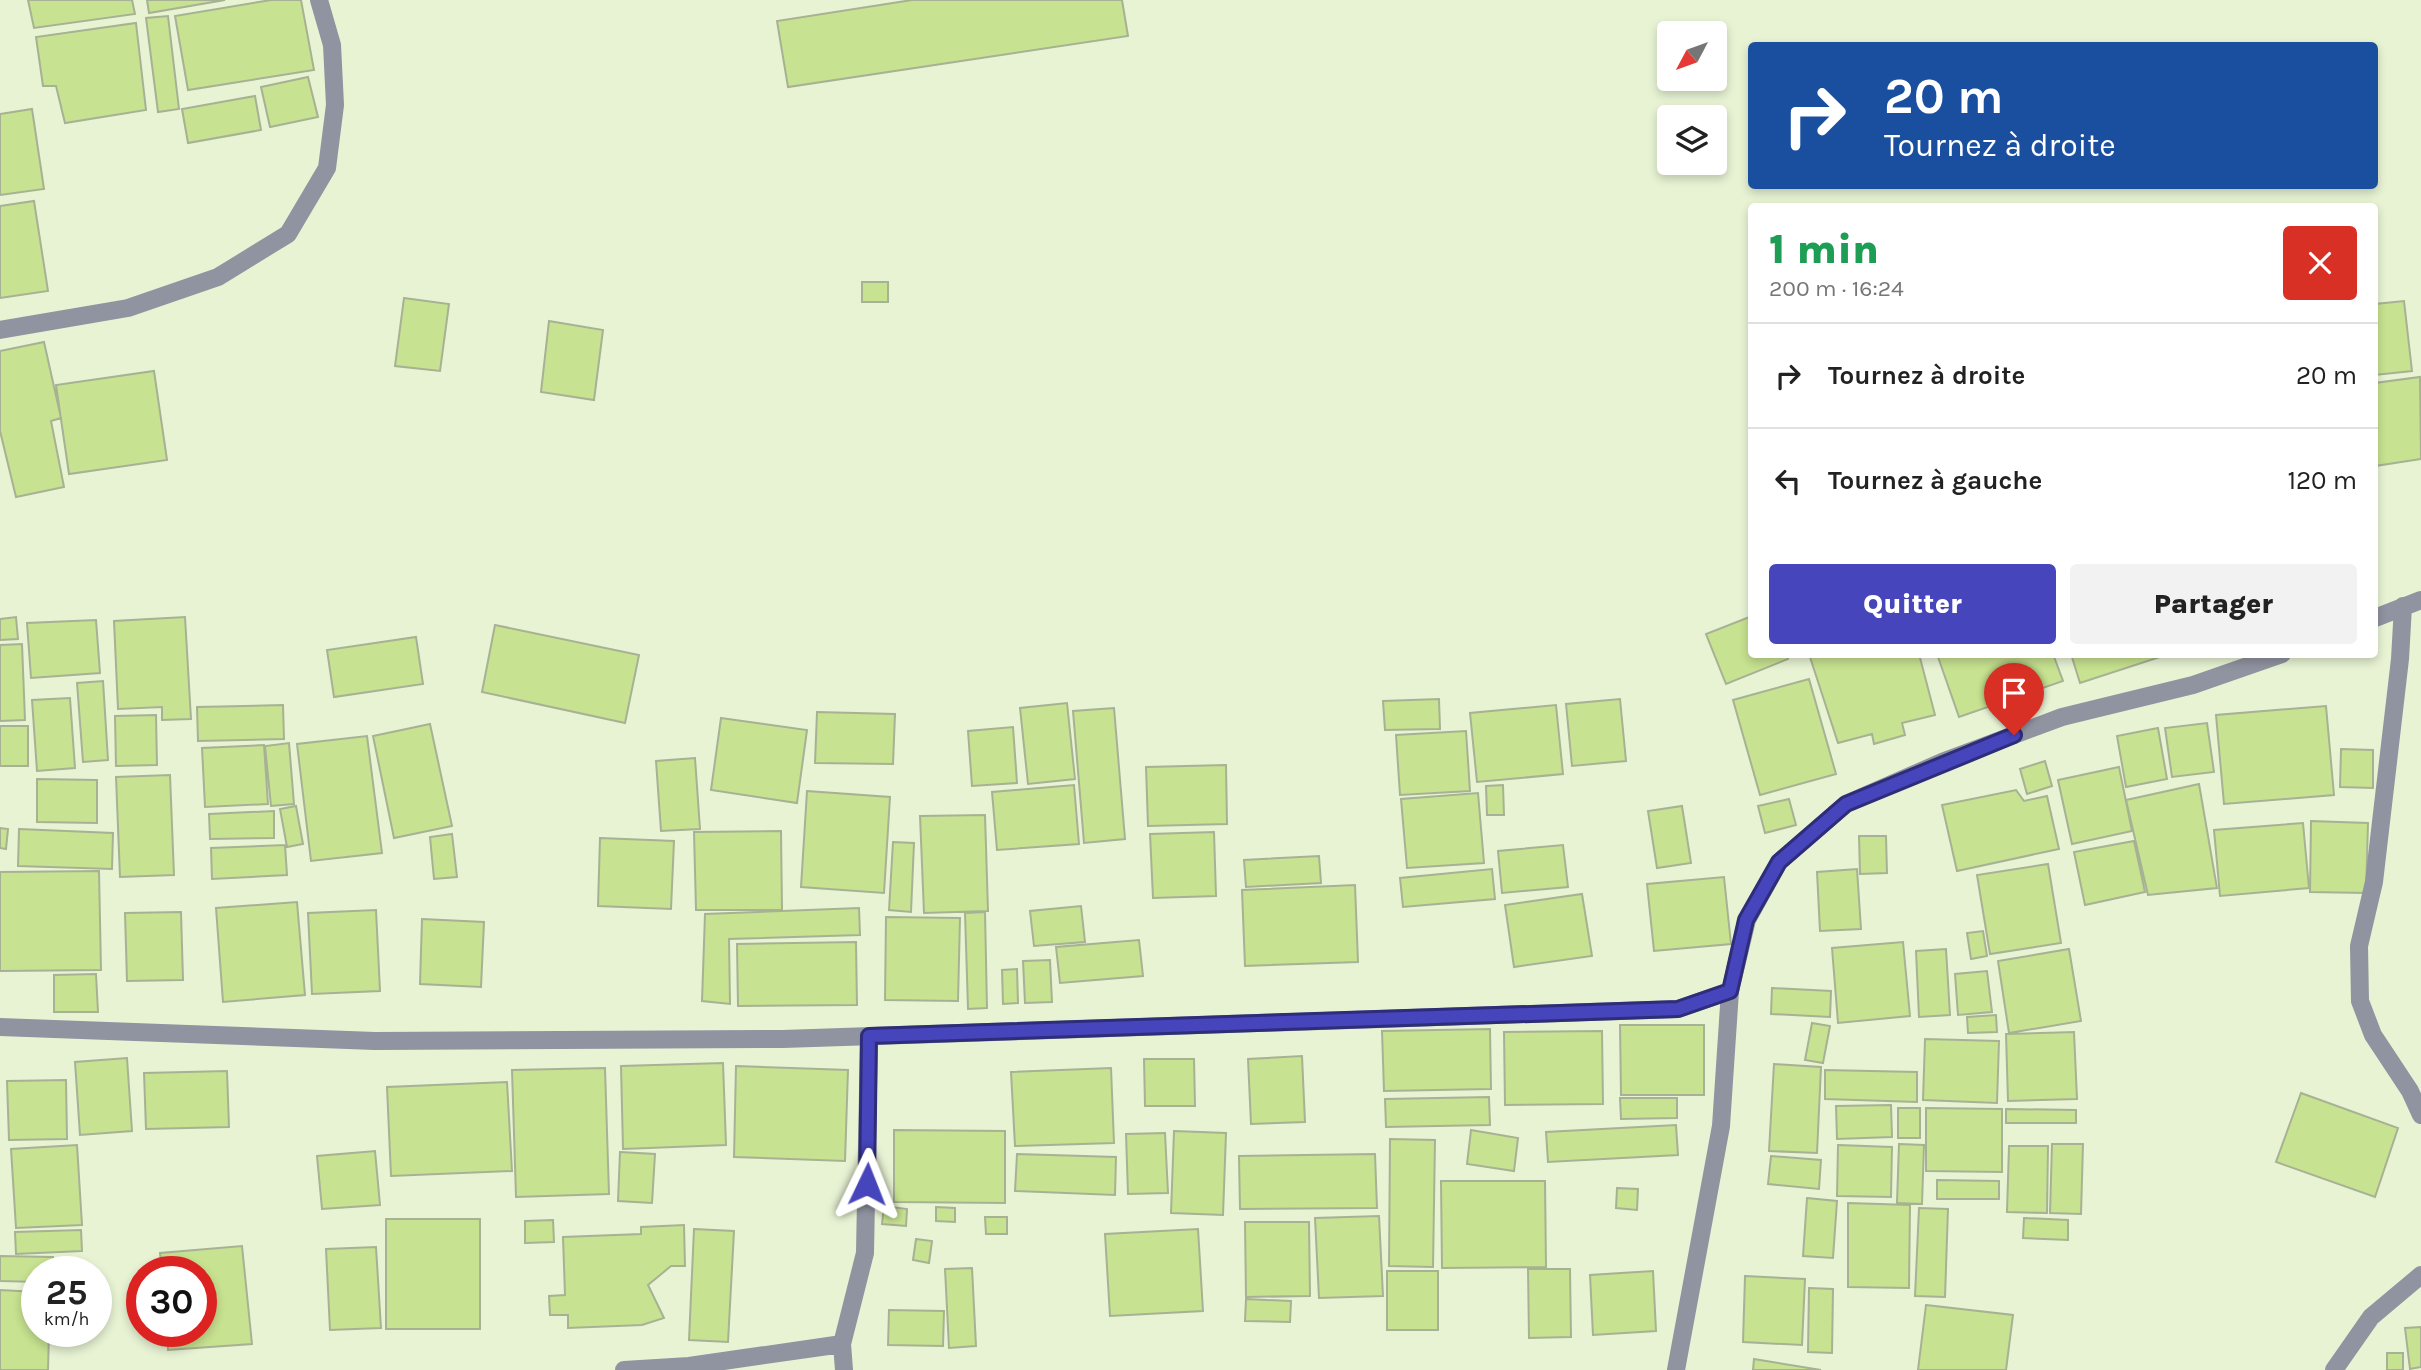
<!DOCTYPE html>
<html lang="fr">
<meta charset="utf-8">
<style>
body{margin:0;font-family:Karla,sans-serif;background:#f2f2f2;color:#222;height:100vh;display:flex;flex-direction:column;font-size:26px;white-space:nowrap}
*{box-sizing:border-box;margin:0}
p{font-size:23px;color:#767676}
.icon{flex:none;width:38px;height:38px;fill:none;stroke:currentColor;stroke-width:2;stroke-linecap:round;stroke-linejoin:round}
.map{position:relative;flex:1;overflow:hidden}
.side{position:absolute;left:1748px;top:203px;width:630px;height:455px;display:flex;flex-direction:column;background:#fff;border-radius:7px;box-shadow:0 4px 10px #0003}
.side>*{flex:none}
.top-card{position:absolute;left:1748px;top:42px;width:630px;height:147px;border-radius:7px;box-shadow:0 4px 10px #0003;background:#1a4fa0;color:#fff;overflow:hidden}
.needle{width:46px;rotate:229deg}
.fabs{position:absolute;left:1657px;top:21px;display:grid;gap:14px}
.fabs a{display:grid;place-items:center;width:70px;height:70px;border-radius:7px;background:#fff;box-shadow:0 4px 10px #0003;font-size:35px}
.speed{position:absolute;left:21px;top:1256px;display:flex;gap:14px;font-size:35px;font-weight:700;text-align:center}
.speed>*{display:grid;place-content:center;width:91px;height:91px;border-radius:50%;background:#fff;box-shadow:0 4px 10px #0003;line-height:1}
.speed small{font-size:18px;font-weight:400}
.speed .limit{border:10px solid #d22;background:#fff;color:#111}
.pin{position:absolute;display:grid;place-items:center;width:60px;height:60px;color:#fff;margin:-72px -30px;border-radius:50% 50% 50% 0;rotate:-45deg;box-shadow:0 0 7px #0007}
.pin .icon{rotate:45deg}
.me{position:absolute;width:77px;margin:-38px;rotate:2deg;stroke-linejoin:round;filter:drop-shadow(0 0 5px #0008)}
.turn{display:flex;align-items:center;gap:24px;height:147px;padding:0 21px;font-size:32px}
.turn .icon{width:91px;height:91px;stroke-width:2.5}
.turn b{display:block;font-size:49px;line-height:60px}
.round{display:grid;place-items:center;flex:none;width:74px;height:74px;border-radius:7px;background:#f2f2f2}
.overview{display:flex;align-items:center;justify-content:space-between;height:119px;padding:0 21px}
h1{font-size:42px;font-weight:800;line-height:52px;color:#1e9e55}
.primary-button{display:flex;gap:14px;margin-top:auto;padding:14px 21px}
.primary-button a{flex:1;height:80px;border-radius:7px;background:#4645bb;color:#fff;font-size:28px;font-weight:800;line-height:80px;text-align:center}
.primary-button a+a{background:#f2f2f2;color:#222}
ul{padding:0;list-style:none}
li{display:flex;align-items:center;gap:21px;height:105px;padding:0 21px;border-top:2px solid #e0e0e0}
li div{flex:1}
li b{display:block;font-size:26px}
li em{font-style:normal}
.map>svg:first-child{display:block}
.building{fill:#c7e290;stroke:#a7b294;stroke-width:2}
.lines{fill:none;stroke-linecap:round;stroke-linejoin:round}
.minor{stroke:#9093a0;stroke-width:18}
.route-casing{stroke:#2e2d7a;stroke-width:18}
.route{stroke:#4645bb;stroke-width:12}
</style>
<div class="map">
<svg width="2421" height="1370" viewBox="0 0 2421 1370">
<rect width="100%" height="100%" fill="#e8f3d4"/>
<!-- building -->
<path class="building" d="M28 0H132L135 14 34 28Z
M147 0H225L149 13Z
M271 0H301L314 70 188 90 175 16Z
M912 0H1122L1128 36 788 87 777 21Z
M168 16 179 109 158 112 146 18Z
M136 23 146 110 65 123 56 86H43L36 37Z
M308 77 318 117 270 127 261 87Z
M255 96 261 130 188 143 182 109Z
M32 109 44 189 0 195V114Z
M34 201 48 291 0 298V206Z
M862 282H888V302H862Z
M404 298 449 304 440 371 395 366Z
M2404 301 2412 371 2375 375V304Z
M549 321 603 330 594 400 541 392Z
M44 342 61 418 51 421 64 487 16 497 0 431V351Z
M154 371 167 460 69 474 56 385Z
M2420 377 2421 459 2375 466V383Z
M1752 616V654H1787L1788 659 1726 684 1706 634Z
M16 617 18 639 0 640V619Z
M185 617 191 719 162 720V707L118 709 114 621Z
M96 620 100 673 31 678 27 623Z
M495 625 639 655 625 723 482 692Z
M416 637 423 684 334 697 327 650Z
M22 644 25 720 0 721V645Z
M1809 654H1919L1935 715 1902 723 1905 735 1874 744 1872 734 1838 743Z
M1937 654H2053L2063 681 1959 717Z
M2071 654H2169L2080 683Z
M1809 679 1836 774 1760 795 1733 700Z
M103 681 108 760 83 762 77 683Z
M70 698 75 768 37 771 32 700Z
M1439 699 1440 729 1385 730 1383 701Z
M1620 699 1626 761 1572 766 1566 704Z
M1067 703 1075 779 1028 784 1020 708Z
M283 705 284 739 198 741 197 707Z
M1556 705 1563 774 1477 782 1470 713Z
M2326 706 2334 795 2224 804 2216 715Z
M1114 708 1125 839 1084 843 1073 711Z
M817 712 895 714 893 764 815 763Z
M156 715 157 765 116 766 115 716Z
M721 718 807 730 797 803 711 790Z
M2207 723 2214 772 2172 777 2165 728Z
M430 724 452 826 394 838 373 736Z
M0 726H28V766H0Z
M1013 727 1017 783 972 786 968 731Z
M2158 728 2167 779 2126 787 2117 736Z
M1466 731 1470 791 1400 795 1396 735Z
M367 736 382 853 311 861 297 744Z
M289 743 294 804 271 806 265 746Z
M264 745 268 804 205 807 202 748Z
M2341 749 2373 750V788L2340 787Z
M695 758 700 829 661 831 656 761Z
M2045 761 2052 786 2027 794 2020 769Z
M1226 765 1227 824 1148 826 1146 767Z
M2119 767 2132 831 2072 844 2058 780Z
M170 775 174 875 120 877 116 777Z
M37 779 97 780V823L37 822Z
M2199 784 2217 888 2148 895 2126 800Z
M1074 785 1079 844 997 850 992 792Z
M1503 785 1504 815H1487L1486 786Z
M2016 790 2024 801 2047 796 2059 849 1957 871 1942 805Z
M807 791 890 797 884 893 801 887Z
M1478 793 1484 863 1407 868 1401 799Z
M1789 799 1796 825 1765 833 1758 806Z
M296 806 303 844 287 847 280 809Z
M1682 806 1691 863 1657 868 1648 811Z
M274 811V838L210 839 209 814Z
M985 815 988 911 924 913 920 816Z
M2311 821 2368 823 2366 893 2310 892Z
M2303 823 2309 888 2220 896 2214 830Z
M0 828 8 829 6 849 0 848Z
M19 829 113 833 112 869 18 866Z
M781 831 782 910H696L694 832Z
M1214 832 1216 896 1153 898 1150 834Z
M452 834 457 877 434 879 430 837Z
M1859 836H1886L1887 873 1860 874Z
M600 838 674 841 671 909 598 906Z
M2134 841 2145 892 2085 905 2074 852Z
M893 842 914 843 911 912 889 910Z
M285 845 287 875 212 879 211 848Z
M1563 845 1568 887 1502 893 1498 851Z
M1319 856 1321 883 1246 887 1244 860Z
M2048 864 2061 943 1990 954 1977 875Z
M1492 869 1495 899 1403 907 1400 878Z
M1857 869 1861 929 1820 931 1817 872Z
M99 871 101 970 0 971V872Z
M1724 877 1731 944 1654 951 1647 884Z
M1355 885 1358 962 1245 966 1242 890Z
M1582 894 1592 956 1514 967 1505 905Z
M297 902 305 995 223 1002 216 908Z
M1081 906 1085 942 1034 946 1030 911Z
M859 908 860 935 729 939 730 1004 702 1001 705 914Z
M376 910 380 991 312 994 308 913Z
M181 912 183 980 127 981 125 913Z
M985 912 987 1008 968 1009 965 913Z
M886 917 960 918 958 1001 885 1000Z
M422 919 484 922 481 987 420 984Z
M1983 931 1987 956 1971 959 1967 933Z
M1139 940 1143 976 1060 983 1056 947Z
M856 942 857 1005 738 1006 737 944Z
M1903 942 1910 1016 1838 1023 1832 948Z
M1946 949 1950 1015 1919 1017 1916 951Z
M2069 949 2081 1021 2009 1033 1998 961Z
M1050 960 1052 1002 1025 1003 1023 961Z
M1017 969 1018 1003 1003 1004 1002 970Z
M1987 971 1992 1012 1958 1015 1955 974Z
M96 974 98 1012H54V975Z
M1772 988 1831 991 1830 1017 1771 1014Z
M1996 1015 1997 1032 1968 1033 1967 1017Z
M1812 1023 1830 1026 1823 1063 1805 1060Z
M1620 1025H1704V1095H1621Z
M1490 1029 1491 1089 1384 1091 1382 1031Z
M1602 1031 1603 1104 1505 1105 1504 1032Z
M2074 1032 2077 1099 2008 1101 2006 1034Z
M1925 1039 1999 1041 1997 1103 1923 1100Z
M1302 1056 1305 1122 1251 1124 1248 1059Z
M127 1058 132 1131 80 1135 75 1062Z
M1144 1059H1194L1195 1106H1145Z
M723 1063 726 1145 623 1149 621 1066Z
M1774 1064 1821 1067 1817 1153 1769 1151Z
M736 1066 848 1070 845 1161 734 1157Z
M605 1068 609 1194 516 1197 512 1070Z
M1111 1068 1114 1143 1015 1146 1011 1072Z
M1825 1070 1917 1072V1102L1825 1099Z
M227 1071 229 1127 146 1129 144 1073Z
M66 1080 67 1139 9 1140 7 1081Z
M507 1082 512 1171 391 1176 387 1087Z
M2301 1093 2398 1128 2375 1197 2276 1162Z
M1489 1097 1490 1125 1386 1127 1385 1099Z
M1620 1098H1677V1118L1621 1119Z
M1891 1105 1892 1137 1837 1139 1836 1106Z
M1898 1108H1920V1138H1898Z
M1926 1108 2002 1109V1172L1926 1171Z
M2006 1109 2076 1110V1123H2006Z
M1676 1125 1678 1155 1548 1162 1546 1132Z
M894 1130 1005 1131V1203L894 1202Z
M1471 1130 1518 1138 1514 1171 1467 1164Z
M1174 1131 1226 1133 1223 1215 1171 1213Z
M1165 1133 1168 1193 1128 1194 1126 1134Z
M1390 1139 1435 1140 1433 1267 1389 1266Z
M1899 1144 1924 1145 1922 1204 1897 1203Z
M2052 1144H2083L2081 1214 2050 1213Z
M77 1145 82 1225 16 1228 11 1149Z
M1838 1145 1892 1147 1891 1197 1837 1196Z
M2009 1146H2048L2047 1213 2007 1212Z
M375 1151 380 1205 322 1209 317 1156Z
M620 1152 655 1154 652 1203 618 1201Z
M1017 1154 1116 1157 1115 1195 1015 1191Z
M1375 1154 1377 1208 1240 1209 1239 1156Z
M1771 1156 1821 1160 1819 1189 1768 1184Z
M1937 1180 1999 1181V1199H1937Z
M1441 1181H1545L1546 1267 1442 1268Z
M1617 1188 1638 1189 1637 1210 1616 1208Z
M1807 1198 1837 1201 1833 1258 1803 1256Z
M1848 1203 1910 1205 1909 1288 1848 1287Z
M884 1206 907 1209 906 1226 882 1224Z
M936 1207 955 1208V1222L936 1221Z
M1919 1208 1948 1209 1945 1297 1915 1296Z
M1379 1216 1383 1296 1319 1298 1315 1218Z
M985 1217H1007V1234H986Z
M2024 1218 2068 1220V1240L2023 1238Z
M386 1219H480V1329H386Z
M553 1220 554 1242 525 1243V1221Z
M1245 1222H1309L1310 1296 1246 1297Z
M684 1225 685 1266H671L648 1285 664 1318 642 1325 568 1328V1315H550L549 1296 565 1295 563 1237 641 1234V1227Z
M694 1229 734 1231 728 1342 689 1340Z
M1198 1229 1203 1311 1110 1316 1105 1234Z
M81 1230 82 1251 16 1254 15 1232Z
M916 1239 932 1241 929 1263 913 1260Z
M242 1246 252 1344 168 1350 167 1332H201V1272H162L160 1253Z
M376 1247 381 1328 330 1330 326 1249Z
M0 1256 53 1257 52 1272H37V1282L0 1281Z
M972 1268 976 1346 949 1348 945 1269Z
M1528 1269H1570L1571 1337 1529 1338Z
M1387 1271H1438V1330H1387Z
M1653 1271 1656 1331 1593 1335 1590 1275Z
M1745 1276 1805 1279 1802 1345 1743 1342Z
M1809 1288 1833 1289 1832 1353 1808 1352Z
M0 1290 37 1292V1332H49L48 1370H0Z
M1246 1299 1291 1301 1290 1322 1245 1321Z
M1926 1305 2013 1315 2006 1370H1918Z
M889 1310 944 1311 943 1346 888 1345Z
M2421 1327V1367L2410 1369 2405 1328Z
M2387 1353H2403V1370H2387Z
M1754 1359 1821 1370H1753Z"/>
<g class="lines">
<!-- minor -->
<path class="minor" d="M0 330 128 308 218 277 288 234 327 168 335 105 332 45 319 0
M2403 606 2400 659 2374 882 2359 946 2360 1001 2373 1035 2410 1091 2421 1115
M2375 618 2421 600
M0 1027 375 1041 783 1039 1678 1009 1730 991
M624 1370 689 1366 842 1344
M844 1370 842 1344 865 1253 869 1036
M1676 1370 1721 1126 1730 991 1747 920 1779 862 1846 804 1942 762 2062 717 2193 685 2282 654
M2334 1370 2371 1317 2421 1275"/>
</g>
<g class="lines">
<!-- route casing -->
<g class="route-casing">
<path id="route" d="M867 1184 869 1036 1678 1009 1730 991 1746 920 1779 862 1846 804 2014 735"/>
</g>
<!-- route -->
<use href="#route" class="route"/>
</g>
</svg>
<div class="fabs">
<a><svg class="needle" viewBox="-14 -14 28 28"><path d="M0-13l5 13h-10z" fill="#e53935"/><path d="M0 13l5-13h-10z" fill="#767676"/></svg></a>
<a><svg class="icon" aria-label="layers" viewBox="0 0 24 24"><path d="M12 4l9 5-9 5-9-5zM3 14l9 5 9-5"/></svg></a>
</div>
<div class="speed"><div>25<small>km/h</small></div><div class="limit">30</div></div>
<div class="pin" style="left:2014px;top:735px;background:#d93025"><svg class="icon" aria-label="arrive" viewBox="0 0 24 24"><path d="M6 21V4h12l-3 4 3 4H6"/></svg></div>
<svg class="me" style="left:867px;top:1184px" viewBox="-20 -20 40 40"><path d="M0-17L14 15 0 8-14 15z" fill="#4645bb" stroke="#fff" stroke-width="4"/></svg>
<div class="top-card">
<div class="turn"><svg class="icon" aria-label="right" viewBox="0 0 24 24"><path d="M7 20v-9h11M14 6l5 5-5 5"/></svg><div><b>20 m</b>Tournez à droite</div></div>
</div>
<section class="side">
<div class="overview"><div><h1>1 min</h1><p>200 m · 16:24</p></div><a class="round" style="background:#d93025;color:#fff"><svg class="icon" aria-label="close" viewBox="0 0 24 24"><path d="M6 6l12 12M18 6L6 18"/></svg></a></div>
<ul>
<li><svg class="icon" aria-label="right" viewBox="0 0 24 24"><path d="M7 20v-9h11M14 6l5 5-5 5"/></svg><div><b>Tournez à droite</b></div><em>20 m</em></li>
<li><svg class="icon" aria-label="left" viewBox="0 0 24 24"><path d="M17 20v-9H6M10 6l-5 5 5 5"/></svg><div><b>Tournez à gauche</b></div><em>120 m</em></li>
</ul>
<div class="primary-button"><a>Quitter</a><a>Partager</a></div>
</section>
</div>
